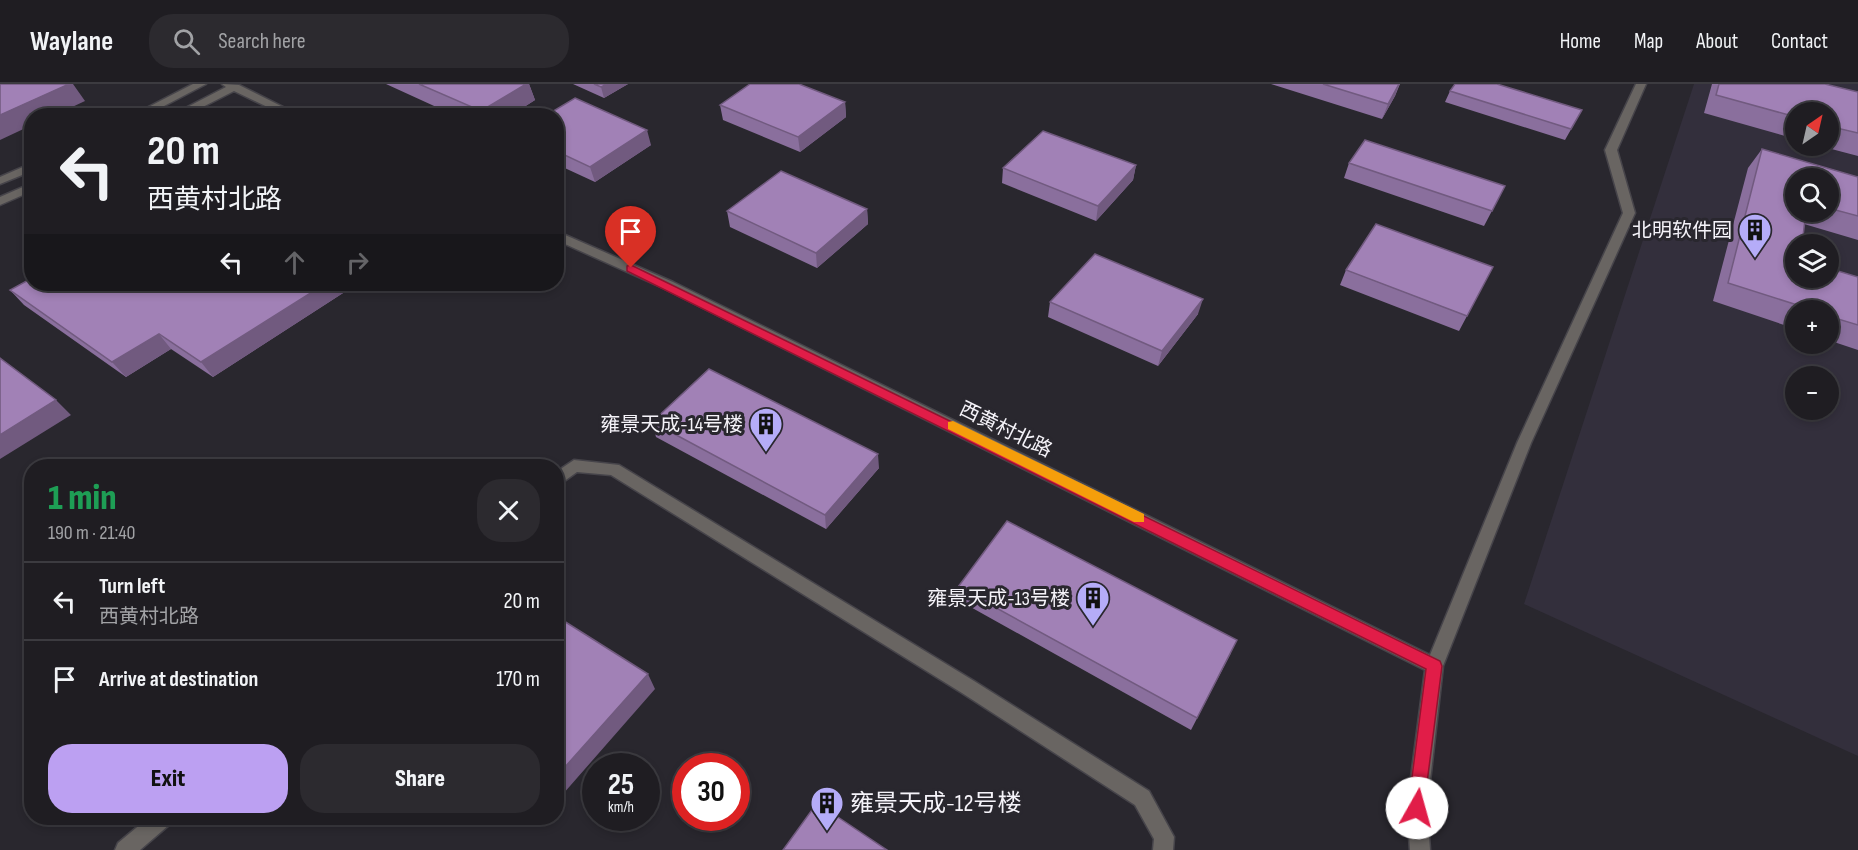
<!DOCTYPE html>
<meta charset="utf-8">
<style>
body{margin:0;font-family:"Sofia Sans Condensed","Noto Sans SC",sans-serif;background:#2c2a2f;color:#f1f3f6;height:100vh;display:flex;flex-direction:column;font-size:22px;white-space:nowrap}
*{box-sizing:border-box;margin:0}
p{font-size:20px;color:#a1a2a5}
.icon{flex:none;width:33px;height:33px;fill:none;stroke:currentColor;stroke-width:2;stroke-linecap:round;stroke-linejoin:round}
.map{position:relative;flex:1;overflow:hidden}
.details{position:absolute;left:24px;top:375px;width:540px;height:366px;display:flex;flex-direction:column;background:#1f1d22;border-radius:24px;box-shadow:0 3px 9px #0003,0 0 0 2px #3c3b40}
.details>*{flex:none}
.hud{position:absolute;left:24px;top:24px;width:540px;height:183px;border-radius:24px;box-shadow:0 3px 9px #0003,0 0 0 2px #3c3b40;background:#1f1d22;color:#f1f3f6;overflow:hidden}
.needle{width:39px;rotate:34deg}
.tools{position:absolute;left:1785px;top:18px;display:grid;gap:12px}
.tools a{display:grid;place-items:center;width:54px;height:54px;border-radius:50%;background:#1f1d22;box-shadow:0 3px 9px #0003,0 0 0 2px #3c3b40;font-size:30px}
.speed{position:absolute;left:582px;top:669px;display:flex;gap:12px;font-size:30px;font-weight:700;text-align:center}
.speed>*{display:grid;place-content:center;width:78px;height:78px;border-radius:50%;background:#1f1d22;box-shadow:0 3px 9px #0003,0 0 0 2px #3c3b40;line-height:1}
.speed small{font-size:15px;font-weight:400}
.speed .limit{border:9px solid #d22;background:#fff;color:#111}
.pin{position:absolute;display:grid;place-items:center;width:51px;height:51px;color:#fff;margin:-62px -26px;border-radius:50% 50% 50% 0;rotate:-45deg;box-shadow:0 0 6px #0007}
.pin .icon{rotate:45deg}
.me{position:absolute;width:66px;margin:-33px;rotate:7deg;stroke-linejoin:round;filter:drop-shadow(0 0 4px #0008)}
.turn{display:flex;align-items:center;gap:21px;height:126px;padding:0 24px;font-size:27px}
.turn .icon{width:78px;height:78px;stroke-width:2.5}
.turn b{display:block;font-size:42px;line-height:51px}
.lanes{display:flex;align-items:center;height:57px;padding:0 24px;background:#0003;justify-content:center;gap:30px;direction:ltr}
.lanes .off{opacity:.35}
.round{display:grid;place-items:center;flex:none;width:63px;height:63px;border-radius:24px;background:#2c2a2f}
.headline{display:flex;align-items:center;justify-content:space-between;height:102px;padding:0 24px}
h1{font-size:36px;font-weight:800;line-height:45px;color:#1e9e55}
.primary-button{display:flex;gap:12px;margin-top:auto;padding:12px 24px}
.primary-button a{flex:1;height:69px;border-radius:24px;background:#bca0f2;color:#111;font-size:24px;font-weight:800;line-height:69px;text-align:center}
.primary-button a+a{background:#2c2a2f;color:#f1f3f6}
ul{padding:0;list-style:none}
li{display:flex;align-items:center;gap:18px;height:78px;padding:0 24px;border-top:2px solid #3c3b40}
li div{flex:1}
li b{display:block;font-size:22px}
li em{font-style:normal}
header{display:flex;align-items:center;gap:36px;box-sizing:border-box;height:84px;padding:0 30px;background:#1f1d22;border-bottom:2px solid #3c3b40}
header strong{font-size:28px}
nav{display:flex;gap:33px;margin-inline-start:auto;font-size:21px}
.search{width:420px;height:54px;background:#2c2a2f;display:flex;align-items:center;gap:15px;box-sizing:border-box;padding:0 21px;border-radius:24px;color:#a1a2a5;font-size:22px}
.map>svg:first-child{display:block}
.built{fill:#332f3c;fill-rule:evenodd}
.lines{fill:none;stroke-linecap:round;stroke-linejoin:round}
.minor-casing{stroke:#46444a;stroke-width:3}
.minor{fill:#696562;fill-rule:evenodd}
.wall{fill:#8a6f9d;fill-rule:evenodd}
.shaded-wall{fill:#715a7f}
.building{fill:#a181b6;stroke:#715a7f;stroke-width:1.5}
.route{fill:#e11d48;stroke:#92132f;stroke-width:1.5}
.slow{fill:#f59e0b}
.labels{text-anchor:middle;stroke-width:6;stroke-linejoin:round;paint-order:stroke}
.poi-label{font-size:20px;fill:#f5f3f9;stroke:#29272e;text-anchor:end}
.street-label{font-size:20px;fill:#f5f3f9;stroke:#29272e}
.near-poi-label{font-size:24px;fill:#f5f3f9;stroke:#29272e;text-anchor:start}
</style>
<header>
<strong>Waylane</strong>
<div class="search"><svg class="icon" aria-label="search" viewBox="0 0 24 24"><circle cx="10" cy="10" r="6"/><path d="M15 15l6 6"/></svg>Search here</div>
<nav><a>Home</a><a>Map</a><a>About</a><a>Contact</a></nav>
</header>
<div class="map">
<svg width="1858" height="766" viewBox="0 0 1858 766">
<rect width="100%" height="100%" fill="#29272e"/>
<!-- built -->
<path class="built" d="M1694 0H1858V672L1524 520ZM1796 28H1828V62H1796ZM1796 94H1828V128H1796ZM1796 160H1828V194H1796ZM1796 226H1828V260H1796ZM1796 292H1828V326H1796Z"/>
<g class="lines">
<!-- minor casing -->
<g class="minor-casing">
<path id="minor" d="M193 0H206L145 32H131Z
M222 0 239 1 301 32H286L234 7 185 32H170L226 3Z
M1636 0H1646L1617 66 1635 129 1531 359 1443 582 1427 724 1430 766H1410L1407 724 1425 586 663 204 556 156V147L673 198 1430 571 1517 359 1623 129 1605 66Z
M32 79V87L0 100V93Z
M32 99V107L0 121V113Z
M574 376 619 381 974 597 1149 707 1174 753 1173 766H1153L1154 755 1135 721 962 609 611 391 577 388 556 403V388Z
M148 734H172L169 741 140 766H115L118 759Z"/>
</g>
<!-- minor -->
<use href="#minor" class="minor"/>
</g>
<!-- wall -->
<path class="wall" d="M386 0H529L535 16 510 32H456Z
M573 0H628L604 14Z
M1271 0H1400L1395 12 1382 35Z
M1712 0H1825L1858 8V72L1820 62H1828V28H1796V55L1704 29Z
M1450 7 1582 26 1565 56 1445 18Z
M845 18 846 33 800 68 723 36 720 21Z
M556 32 651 61 595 98 556 80Z
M1762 65 1858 93V156L1804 140 1796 194 1858 193V266L1828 256V226H1796V245L1713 217 1748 84ZM1828 94V128H1796Z
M1349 79 1505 102 1484 142 1344 94Z
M1136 81 1133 96 1096 137 1002 99 1003 84Z
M867 125 868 140 817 184 730 143 727 127Z
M1346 186 1467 232 1459 247 1340 201Z
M32 200H357L213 293 171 265 126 293 24 221 10 206Z
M1050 218 1198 230 1158 282 1048 233Z
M652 338 879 384 826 445 656 353Z
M958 503 1231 569 1191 646 958 516Z"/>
<!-- shaded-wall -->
<path class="shaded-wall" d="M69 0H73L85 17 53 32H32V41L0 56V31Z
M526 0H529L535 16 510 32H482L481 27Z
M607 0H628L604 14 601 3Z
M1399 0 1395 12 1382 35 1388 20Z
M845 18 846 33 800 68 798 53Z
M647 46 651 61 595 98 590 83Z
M1136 81 1133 96 1096 137 1098 122Z
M867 125 868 140 817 184 816 169Z
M325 200H357L213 293 201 278Z
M1203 215 1198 230 1158 282 1162 267Z
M159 250 171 265 126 293 112 278Z
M56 316 71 331 0 375V351Z
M878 370 879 384 826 445 825 431Z
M648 590 655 605 556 718V693Z"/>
<!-- building -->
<path class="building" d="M0 0H69L0 31Z
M419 0H526L481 27Z
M594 0H607L601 3Z
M750 0H799L845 18 798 53 720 21Z
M1323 0H1399L1388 20Z
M1455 0H1497L1582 26 1571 45 1450 7Z
M1719 0H1825L1858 8V49L1828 42V28H1796V33L1716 11Z
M575 14 647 46 590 83 556 67V32H545Z
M1043 47 1136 81 1098 122 1003 84Z
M1365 56 1505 102 1492 127 1349 79Z
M1762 65 1858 93V132L1828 124V94H1796V128H1806L1802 160H1796V194H1828V184L1858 193V241L1828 232V226H1813L1728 199Z
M781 87 867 125 816 169 727 127Z
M1376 140 1493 183 1467 232 1346 186Z
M1095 170 1203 215 1162 267 1050 218Z
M32 194V200H325L201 278 159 250 112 278 10 206Z
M0 274 56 316 0 351Z
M709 285 878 370 825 431 652 338Z
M1007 437 1237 556 1197 634 958 503Z
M556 532 648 590 556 693Z
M817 719 887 766H783Z"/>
<!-- route -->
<path class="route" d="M631 181 1440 577 1442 582 1423 730 1417 733 1411 730 1408 724 1426 585 627 187V182Z"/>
<!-- slow -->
<path class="slow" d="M953 337 1144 430V438H1134L948 345V338Z"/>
<!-- icons -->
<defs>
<g id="building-pin" transform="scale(1.725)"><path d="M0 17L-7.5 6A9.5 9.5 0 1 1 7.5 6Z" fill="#b5acf8" stroke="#29272e"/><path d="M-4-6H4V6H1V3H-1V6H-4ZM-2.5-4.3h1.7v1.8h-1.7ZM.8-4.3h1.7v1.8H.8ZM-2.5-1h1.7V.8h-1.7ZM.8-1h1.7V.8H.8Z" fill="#111"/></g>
</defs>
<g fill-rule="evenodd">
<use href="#building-pin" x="1755" y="146"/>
<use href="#building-pin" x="766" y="340"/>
<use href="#building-pin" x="1093" y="514"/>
<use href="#building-pin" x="827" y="719"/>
</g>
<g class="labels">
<!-- poi labels -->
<g class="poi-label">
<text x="1732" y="153">北明软件园</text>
<text x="743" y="347">雍景天成-14号楼</text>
<text x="1070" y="521">雍景天成-13号楼</text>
</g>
<!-- street labels -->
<g class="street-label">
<text transform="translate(1006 345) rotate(26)" y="7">西黄村北路</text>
</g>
<!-- near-poi labels -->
<g class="near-poi-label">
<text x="850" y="727">雍景天成-12号楼</text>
</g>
</g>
</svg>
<div class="tools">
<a><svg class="needle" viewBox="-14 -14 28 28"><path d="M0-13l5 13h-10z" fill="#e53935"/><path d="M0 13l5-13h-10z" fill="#a1a2a5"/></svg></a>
<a><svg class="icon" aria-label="search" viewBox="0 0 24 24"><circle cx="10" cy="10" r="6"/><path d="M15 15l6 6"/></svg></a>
<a><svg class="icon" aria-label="layers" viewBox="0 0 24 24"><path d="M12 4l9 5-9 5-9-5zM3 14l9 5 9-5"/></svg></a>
<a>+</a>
<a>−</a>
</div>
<div class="speed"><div>25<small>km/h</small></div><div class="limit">30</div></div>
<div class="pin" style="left:631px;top:184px;background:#d93025"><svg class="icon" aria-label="arrive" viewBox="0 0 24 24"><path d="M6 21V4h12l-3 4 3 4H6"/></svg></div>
<svg class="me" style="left:1417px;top:724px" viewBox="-20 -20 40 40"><circle r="19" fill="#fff"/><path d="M0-13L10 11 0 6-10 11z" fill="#e11d48"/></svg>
<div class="hud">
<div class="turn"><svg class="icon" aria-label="left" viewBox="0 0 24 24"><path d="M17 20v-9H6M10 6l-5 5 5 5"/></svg><div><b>20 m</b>西黄村北路</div></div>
<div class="lanes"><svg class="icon" aria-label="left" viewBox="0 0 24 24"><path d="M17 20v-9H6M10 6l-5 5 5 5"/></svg><svg class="icon off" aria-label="ahead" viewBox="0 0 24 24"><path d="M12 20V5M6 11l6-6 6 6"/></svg><svg class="icon off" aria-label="right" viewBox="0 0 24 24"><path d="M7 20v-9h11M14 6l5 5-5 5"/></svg></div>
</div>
<section class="details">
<div class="headline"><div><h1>1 min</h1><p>190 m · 21:40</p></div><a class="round"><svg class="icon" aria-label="close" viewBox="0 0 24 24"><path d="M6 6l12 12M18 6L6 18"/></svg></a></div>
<ul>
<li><svg class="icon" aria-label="left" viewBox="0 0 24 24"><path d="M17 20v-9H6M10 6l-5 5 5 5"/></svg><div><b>Turn left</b><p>西黄村北路</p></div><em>20 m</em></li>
<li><svg class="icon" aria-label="arrive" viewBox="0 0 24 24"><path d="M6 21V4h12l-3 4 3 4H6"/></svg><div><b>Arrive at destination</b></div><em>170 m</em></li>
</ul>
<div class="primary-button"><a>Exit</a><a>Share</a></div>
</section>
</div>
